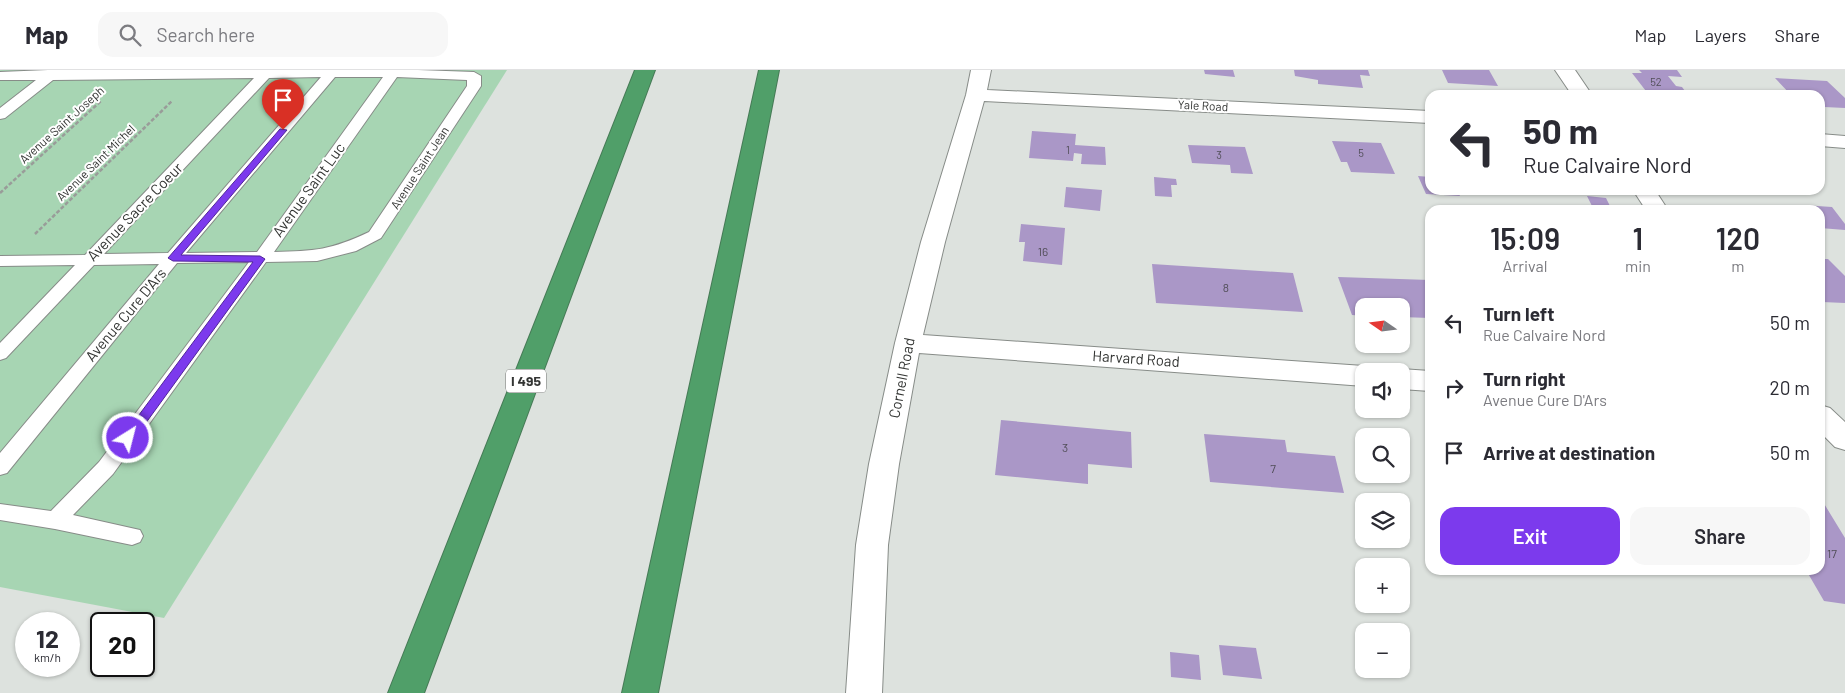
<!DOCTYPE html>
<meta charset="utf-8">
<style>
body{margin:0;font-family:Barlow,sans-serif;background:#f7f7f7;color:#2b2b33;height:100vh;display:flex;flex-direction:column;font-size:19px;white-space:nowrap}
*{box-sizing:border-box;margin:0}
p{font-size:16px;color:#7c7c81}
.icon{flex:none;width:28px;height:28px;fill:none;stroke:currentColor;stroke-width:2;stroke-linecap:round;stroke-linejoin:round}
.map{position:relative;flex:1;overflow:hidden}
.sheet{position:absolute;left:1425px;top:135px;width:400px;height:370px;display:flex;flex-direction:column;background:#fff;border-radius:15px;box-shadow:0 1px 4px #0004}
.sheet>*{flex:none}
.guide{position:absolute;left:1425px;top:20px;width:400px;height:105px;border-radius:15px;box-shadow:0 1px 4px #0004;background:#fff;color:#2b2b33;overflow:hidden}
.needle{width:32px;rotate:284deg}
.fabs{position:absolute;left:1355px;top:228px;display:grid;gap:10px}
.fabs a{display:grid;place-items:center;width:55px;height:55px;border-radius:10px;background:#fff;box-shadow:0 1px 4px #0004;font-size:25px}
.speed{position:absolute;left:15px;top:542px;display:flex;gap:10px;font-size:25px;font-weight:700;text-align:center}
.speed>*{display:grid;place-content:center;width:65px;height:65px;border-radius:50%;background:#fff;box-shadow:0 1px 4px #0004;line-height:1}
.speed small{font-size:12px;font-weight:400}
.speed .limit{border:2px solid #111;border-radius:8px;background:#fff;color:#111}
.pin{position:absolute;display:grid;place-items:center;width:42px;height:42px;color:#fff;margin:-51px -21px;border-radius:50% 50% 50% 0;rotate:-45deg;box-shadow:0 0 5px #0007}
.pin .icon{rotate:45deg}
.me{position:absolute;width:55px;margin:-28px;rotate:36deg;stroke-linejoin:round;filter:drop-shadow(0 0 4px #0008)}
.turn{display:flex;align-items:center;gap:18px;height:105px;padding:0 15px;font-size:22px}
.turn .icon{width:65px;height:65px;stroke-width:2.5}
.turn b{display:block;font-size:35px;line-height:42px}
.eta{display:flex;justify-content:space-evenly;align-items:center;height:85px;text-align:center}
.eta b{font-size:30px;font-weight:600;line-height:35px}
.primary-button{display:flex;gap:10px;margin-top:auto;padding:10px 15px}
.primary-button a{flex:1;height:58px;border-radius:15px;background:#7c3aed;color:#fff;font-size:20px;font-weight:600;line-height:58px;text-align:center}
.primary-button a+a{background:#f7f7f7;color:#2b2b33}
ul{padding:0;list-style:none}
li{display:flex;align-items:center;gap:15px;height:65px;padding:0 15px}
li div{flex:1}
li b{display:block;font-size:19px}
li em{font-style:normal}
header{display:flex;align-items:center;gap:30px;box-sizing:border-box;height:70px;padding:0 25px;background:#fff;border-bottom:1px solid #e1e1e2}
header strong{font-size:24px}
nav{display:flex;gap:28px;margin-inline-start:auto;font-size:18px}
.search{width:350px;height:45px;background:#f7f7f7;display:flex;align-items:center;gap:12px;box-sizing:border-box;padding:0 18px;border-radius:15px;color:#7c7c81;font-size:19px}
.map>svg:first-child{display:block}
.green{fill:#a7d5b3}
.building{fill:#aa97c7}
.lines{fill:none;stroke-linecap:round;stroke-linejoin:round}
.lane-casing{stroke:#878c88;stroke-width:2}
.street-casing{stroke:#878c88;stroke-width:2}
.highway-casing{stroke:#467a56;stroke-width:2}
.path{stroke:#999c99;stroke-width:2.5;stroke-dasharray:4 2;stroke-linecap:butt}
.lane{fill:#fff;fill-rule:evenodd}
.street{fill:#fff;fill-rule:evenodd}
.highway{fill:#509f69;fill-rule:evenodd}
.route{fill:#7c3aed;stroke:#51269a}
.labels{text-anchor:middle;stroke-width:4;stroke-linejoin:round;paint-order:stroke}
.far-number-label{font-size:11px;fill:#514e58}
.far-street-label{font-size:12px;fill:#333533;stroke:#fff}
.number-label{font-size:12px;fill:#514e58}
.shield{fill:#fff;stroke:#707270;stroke-width:1}
.shield-label{font-size:14px;font-weight:bold;fill:#333533}
.street-label{font-size:15px;fill:#333533;stroke:#fff}
</style>
<header>
<strong>Map</strong>
<div class="search"><svg class="icon" aria-label="search" viewBox="0 0 24 24"><circle cx="10" cy="10" r="6"/><path d="M15 15l6 6"/></svg>Search here</div>
<nav><a>Map</a><a>Layers</a><a>Share</a></nav>
</header>
<div class="map">
<svg width="1845" height="623" viewBox="0 0 1845 623">
<rect width="100%" height="100%" fill="#dde2de"/>
<!-- green -->
<path class="green" d="M0 0H507L164 548 0 517Z"/>
<!-- building -->
<path class="building" d="M1204 0H1233L1235 7 1205 4Z
M1294 0H1368L1370 6 1360 5 1363 18 1318 14V10L1295 6Z
M1442 0H1489L1498 16 1448 13Z
M1639 0H1677L1682 7 1668 6 1676 16 1682 17 1688 25H1649L1632 3H1642Z
M1775 8 1827 11 1845 28V38L1824 37 1820 33V25H1791Z
M1032 61 1076 64 1075 75 1105 77 1106 95 1081 94 1082 84 1074 83 1073 91 1029 88Z
M1332 71 1381 73 1395 104 1351 102 1347 92H1341Z
M1188 75 1245 77 1253 104 1231 103 1230 95 1192 93Z
M1418 106 1430 107V120H1457L1460 126 1426 124Z
M1154 107 1176 109 1177 115H1171L1172 127 1155 126Z
M1066 117 1102 120 1100 141 1064 137Z
M1587 126 1606 128 1612 140H1594Z
M1802 135 1832 137 1845 154V160L1820 158V140H1806Z
M1021 154 1065 158 1062 195 1023 191 1025 172H1019Z
M1820 189H1828L1845 206V233L1822 232 1820 230Z
M1152 194 1293 203 1303 242 1156 233Z
M1338 207 1430 210V248L1401 247V236H1364V246L1352 245Z
M1001 350 1131 362 1132 398 1088 394V414L995 405Z
M1204 364 1285 370 1287 382 1335 386 1344 423 1210 412Z
M1820 427 1845 468V534L1824 531 1806 500H1820Z
M1219 575 1256 578 1262 609 1223 605Z
M1170 582 1199 585 1201 610 1171 607Z"/>
<g class="lines">
<!-- lane casing -->
<g class="lane-casing">
<path id="lane" d="M48 0H418L474 2 481 6V16L381 168 356 181 317 191 266 192 113 404 73 445 140 460 143 466 140 472 132 475 55 459 0 450V434L51 441 99 392 249 192 177 193 7 403 0 405V383L159 194 94 195 6 288 0 290V273L75 195 0 196V186L85 185 254 8 53 10 5 48 0 49V38L36 10H0V2ZM321 7 168 183 104 184 269 8ZM335 7H383L257 182 186 183ZM397 7 467 10V16L369 162C331 180 315 181 274 182Z"/>
</g>
<!-- street casing -->
<g class="street-casing">
<path id="street" d="M971 0H991L987 20 1430 41V53L984 31 945 172 923 265 1364 296 1375 301H1364V316L919 283 899 394 888 475 882 623H846L856 475 869 394 895 273 921 172 966 25Z
M1555 0H1575L1592 25H1572Z
M1820 64 1845 66V78L1820 76Z
M1633 120H1655L1668 140H1646Z
M1401 299 1430 301V321L1401 319V301H1394Z
M1820 335 1830 338 1845 352V380L1835 377 1820 362Z"/>
</g>
<!-- highway casing -->
<g class="highway-casing">
<path id="highway" d="M635 0H655L424 623H388Z
M759 0H779L658 623H622Z"/>
</g>
<!-- path -->
<path class="path" d="M0 123 101 31
M35 164 172 31"/>
<!-- lane -->
<use href="#lane" class="lane"/>
<!-- street -->
<use href="#street" class="street"/>
<!-- highway -->
<use href="#highway" class="highway"/>
</g>
<!-- route -->
<path class="route" d="M280 59 287 60 181 185 260 186 265 189 132 372H124L122 368 124 365 253 192 173 191 168 188Z"/>
<g class="labels">
<!-- far-number labels -->
<g class="far-number-label">
<text x="1656" y="16">52</text>
<text x="1068" y="84">1</text>
<text x="1361" y="87">5</text>
<text x="1219" y="89">3</text>
</g>
<!-- far-street labels -->
<g class="far-street-label">
<text transform="translate(1203 36) rotate(3)" y="4">Yale Road</text>
<text transform="translate(62 55) rotate(-42)" y="4">Avenue Saint Joseph</text>
<text transform="translate(96 93) rotate(-44)" y="4">Avenue Saint Michel</text>
<text transform="translate(420 98) rotate(-57)" y="4">Avenue Saint Jean</text>
</g>
<!-- number labels -->
<g class="number-label">
<text x="1043" y="186">16</text>
<text x="1226" y="222">8</text>
<text x="1065" y="382">3</text>
<text x="1273" y="403">7</text>
<text x="1832" y="488">17</text>
</g>
<!-- shield labels -->
<rect class="shield" x="506" y="299.5" width="40" height="23" rx="4"/>
<g class="shield-label">
<text x="526" y="316">I 495</text>
</g>
<!-- street labels -->
<g class="street-label">
<text transform="translate(309 120) rotate(-54)" y="5">Avenue Saint Luc</text>
<text transform="translate(135 142) rotate(-46)" y="5">Avenue Sacre Coeur</text>
<text transform="translate(126 245) rotate(-50)" y="5">Avenue Cure D'Ars</text>
<text transform="translate(1136 289) rotate(4)" y="5">Harvard Road</text>
<text transform="translate(902 308) rotate(-79)" y="5">Cornell Road</text>
</g>
</g>
</svg>
<div class="fabs">
<a><svg class="needle" viewBox="-14 -14 28 28"><path d="M0-13l5 13h-10z" fill="#e53935"/><path d="M0 13l5-13h-10z" fill="#7c7c81"/></svg></a>
<a><svg class="icon" aria-label="sound" viewBox="0 0 24 24"><path d="M4 9h4l5-4v14l-5-4H4zM17 9q2 3 0 6"/></svg></a>
<a><svg class="icon" aria-label="search" viewBox="0 0 24 24"><circle cx="10" cy="10" r="6"/><path d="M15 15l6 6"/></svg></a>
<a><svg class="icon" aria-label="layers" viewBox="0 0 24 24"><path d="M12 4l9 5-9 5-9-5zM3 14l9 5 9-5"/></svg></a>
<a>+</a>
<a>−</a>
</div>
<div class="speed"><div>12<small>km/h</small></div><div class="limit">20</div></div>
<div class="pin" style="left:283px;top:60px;background:#d93025"><svg class="icon" aria-label="arrive" viewBox="0 0 24 24"><path d="M6 21V4h12l-3 4 3 4H6"/></svg></div>
<svg class="me" style="left:128px;top:368px" viewBox="-20 -20 40 40"><circle r="17" fill="#7c3aed" stroke="#fff" stroke-width="3"/><path d="M0-11L8 9 0 5-8 9z" fill="#fff"/></svg>
<div class="guide">
<div class="turn"><svg class="icon" aria-label="left" viewBox="0 0 24 24"><path d="M17 20v-9H6M10 6l-5 5 5 5"/></svg><div><b>50 m</b>Rue Calvaire Nord</div></div>
</div>
<section class="sheet">
<div class="eta">
<div><b>15:09</b><p>Arrival</p></div>
<div><b>1</b><p>min</p></div>
<div><b>120</b><p>m</p></div>
</div>
<ul>
<li><svg class="icon" aria-label="left" viewBox="0 0 24 24"><path d="M17 20v-9H6M10 6l-5 5 5 5"/></svg><div><b>Turn left</b><p>Rue Calvaire Nord</p></div><em>50 m</em></li>
<li><svg class="icon" aria-label="right" viewBox="0 0 24 24"><path d="M7 20v-9h11M14 6l5 5-5 5"/></svg><div><b>Turn right</b><p>Avenue Cure D'Ars</p></div><em>20 m</em></li>
<li><svg class="icon" aria-label="arrive" viewBox="0 0 24 24"><path d="M6 21V4h12l-3 4 3 4H6"/></svg><div><b>Arrive at destination</b></div><em>50 m</em></li>
</ul>
<div class="primary-button"><a>Exit</a><a>Share</a></div>
</section>
</div>
